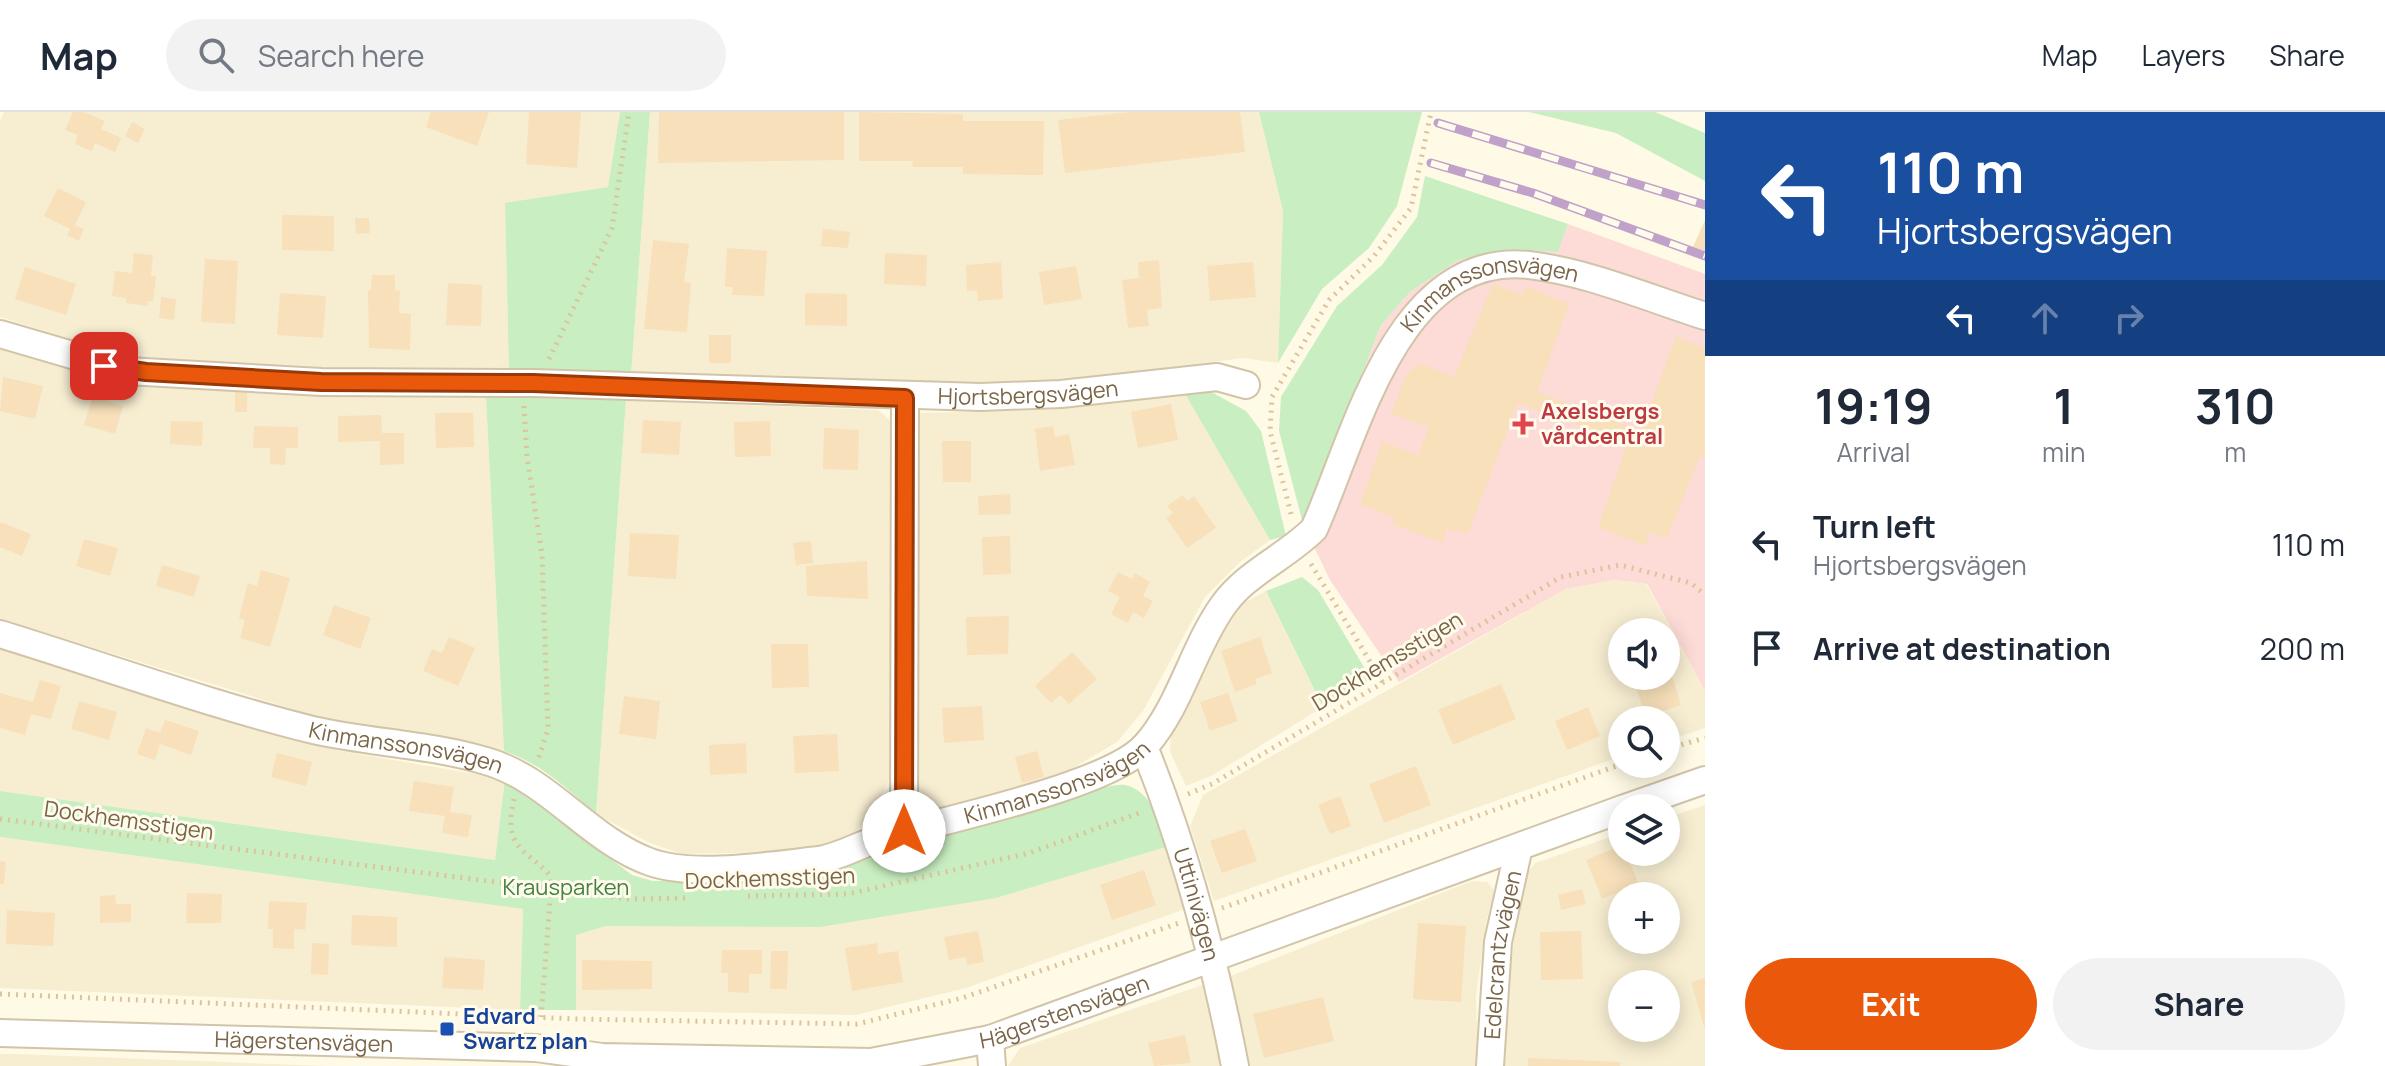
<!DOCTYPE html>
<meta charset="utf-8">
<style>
body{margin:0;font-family:Manrope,sans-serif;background:#f2f2f3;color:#1f2937;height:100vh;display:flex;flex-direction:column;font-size:30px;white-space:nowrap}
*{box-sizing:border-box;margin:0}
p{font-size:26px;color:#747a83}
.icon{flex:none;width:44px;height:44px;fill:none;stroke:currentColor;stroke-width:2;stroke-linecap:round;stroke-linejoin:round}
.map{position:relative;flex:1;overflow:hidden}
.drawer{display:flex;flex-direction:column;background:#fff;width:680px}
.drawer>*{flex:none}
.guide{background:#1a4fa0;color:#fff;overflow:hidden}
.tools{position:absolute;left:1608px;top:506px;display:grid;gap:16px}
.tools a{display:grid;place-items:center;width:72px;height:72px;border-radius:50%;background:#fff;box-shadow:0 4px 20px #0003;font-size:40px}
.pin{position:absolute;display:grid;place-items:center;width:68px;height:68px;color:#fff;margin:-34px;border-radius:16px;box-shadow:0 4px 12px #0006}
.me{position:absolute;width:88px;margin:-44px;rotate:0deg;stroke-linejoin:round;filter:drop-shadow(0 0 6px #0008)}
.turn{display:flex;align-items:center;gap:28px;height:168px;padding:0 40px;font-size:36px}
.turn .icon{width:104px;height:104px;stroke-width:2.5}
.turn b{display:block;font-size:56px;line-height:68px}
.lanes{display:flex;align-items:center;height:76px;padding:0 40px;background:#0003;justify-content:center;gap:40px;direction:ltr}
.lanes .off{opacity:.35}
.eta{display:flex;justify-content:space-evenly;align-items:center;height:136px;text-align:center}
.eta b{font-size:48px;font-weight:700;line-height:56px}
.button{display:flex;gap:16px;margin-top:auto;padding:16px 40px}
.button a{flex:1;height:92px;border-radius:48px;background:#ea580c;color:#fff;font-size:32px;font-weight:700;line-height:92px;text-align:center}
.button a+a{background:#f2f2f3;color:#1f2937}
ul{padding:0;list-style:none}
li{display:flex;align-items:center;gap:24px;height:104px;padding:0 40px}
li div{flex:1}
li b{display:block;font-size:30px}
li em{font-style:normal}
header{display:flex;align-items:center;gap:48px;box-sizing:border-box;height:112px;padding:0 40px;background:#fff;border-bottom:2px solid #e0e1e3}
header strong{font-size:38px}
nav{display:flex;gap:44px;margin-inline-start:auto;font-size:28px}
.search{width:560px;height:72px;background:#f2f2f3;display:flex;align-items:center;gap:20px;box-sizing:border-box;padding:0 28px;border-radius:44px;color:#747a83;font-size:30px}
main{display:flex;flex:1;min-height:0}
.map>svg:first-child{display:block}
.residential{fill:#f7eed2;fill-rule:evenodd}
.medical{fill:#fddbd7}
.green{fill:#c9eec1}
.building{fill:#f7e0ba}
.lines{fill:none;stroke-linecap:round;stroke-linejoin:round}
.minor-casing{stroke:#d1c4a9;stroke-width:30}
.path{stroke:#dcc39c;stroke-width:5;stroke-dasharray:2 6;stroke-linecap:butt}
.minor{stroke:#fff;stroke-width:26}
.rail-casing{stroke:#c0a1ca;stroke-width:9}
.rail{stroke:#fffced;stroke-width:6;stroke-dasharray:18;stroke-linecap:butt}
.route-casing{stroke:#983908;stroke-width:20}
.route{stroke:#ea580c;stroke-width:14}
.health-dot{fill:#e0444e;stroke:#fffced;stroke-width:3}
.transit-dot{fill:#1a4fb4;stroke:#fffced;stroke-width:3}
.labels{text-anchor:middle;stroke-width:6;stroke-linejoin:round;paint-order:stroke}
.street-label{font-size:22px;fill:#7a6547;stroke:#fffced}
.health-label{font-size:22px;font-weight:bold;fill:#be3a42;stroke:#fffced;text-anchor:start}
.park-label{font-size:22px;fill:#42823d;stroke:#fffced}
.transit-label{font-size:22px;font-weight:bold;fill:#164399;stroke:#fffced;text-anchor:start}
</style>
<header>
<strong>Map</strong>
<div class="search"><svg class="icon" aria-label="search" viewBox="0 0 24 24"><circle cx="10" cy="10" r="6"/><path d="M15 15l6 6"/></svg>Search here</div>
<nav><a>Map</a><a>Layers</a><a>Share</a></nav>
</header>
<main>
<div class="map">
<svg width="1705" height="954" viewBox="0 0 1705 954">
<rect width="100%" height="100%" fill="#fefae5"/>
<!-- residential -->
<path class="residential" d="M4 0H620L608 75 505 92 509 260 364 259 126 244 0 205V8Z
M650 0H1259L1283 99 1278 251 1243 246 1029 275 631 264Z
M0 233 81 259 134 271 486 285 504 639 316 604 0 507Z
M1185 282 1270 428 1240 450 1205 485 1143 599 1117 630 1063 662 931 699 919 686 916 301 1045 298Z
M626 288 878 298 892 310V662L871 704 846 729 814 739 682 742 650 731 596 702Z
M1614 468 1646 472 1705 579V616L1666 629V608H1622V644L1214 789 1190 714 1203 683 1566 477ZM1622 520H1666V564H1622Z
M1266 479 1323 595 1213 663 1186 674 1170 640 1171 623 1225 512 1244 491Z
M0 535 284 625 340 639 505 667 495 748 0 679Z
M1705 693V954H1505L1503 922 1514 826 1527 762 1535 751 1622 721V740H1666V706ZM1622 784H1666V828H1622ZM1622 872H1666V916H1622Z
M0 725 523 797 520 898 0 876Z
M1166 735 1185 797 966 876 855 903 576 898V822L606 814 996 786Z
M1472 769 1487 770 1495 779 1487 806 1476 884 1478 954H1249L1230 864Z
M1208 871 1224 954H1008L1020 936Z
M0 942H16L326 954H0Z"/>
<!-- medical -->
<path class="medical" d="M1568 112 1705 162V579L1647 472 1614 468 1566 477 1399 570 1330 468 1303 412 1381 213 1410 180 1458 148 1513 137 1558 140Z"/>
<!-- green -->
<path class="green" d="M620 0H650L631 264 509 260 505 91 608 75Z
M1259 0H1422L1397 94 1369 136 1322 177 1278 251 1283 99Z
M1529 0H1655L1705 21V69L1616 21Z
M1425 64 1568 112 1558 140 1513 137 1458 148 1410 180 1381 213 1303 412 1279 319 1281 285 1337 194 1382 153 1417 105Z
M1206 277 1246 299 1261 319 1286 424 1270 428 1185 282Z
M486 285 626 288 596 702C568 677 540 651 504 639Z
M1302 465 1318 478 1371 567 1323 595 1266 479Z
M505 667 632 763 653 769 788 767 837 757 1099 676C1107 675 1118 672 1125 673 1151 678 1163 714 1166 735L996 786 820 815 606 814 576 823V898H520L523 797 0 725V679L495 748Z"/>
<!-- building -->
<path class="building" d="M73 0H84L105 9 101 17 121 26 115 40 95 31 92 39 75 32 78 23 65 18Z
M431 0H489L477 34 426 15Z
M529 0H581L577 56 526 52Z
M659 0H844V48L658 51Z
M859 0 963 2V9H1044L1043 63 963 62V55H912L913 49H859Z
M1130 0H1240L1245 40 1065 61 1058 8Z
M132 10 145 17 138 31 125 24Z
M58 76 86 90 75 113 84 117 79 129 67 123 70 117 44 104Z
M282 103 334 104V139L282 138Z
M355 106H369L370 121 356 122Z
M1705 108V139L1693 135Z
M823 117 850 120 848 136 821 134Z
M653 128 689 132 684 170 691 171 687 220 644 217Z
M727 136 767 139 764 184 732 183 733 175H725Z
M134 141 153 143 151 164H156L153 189H148L147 194 126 191V186L112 184 115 159 132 161Z
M885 141 927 143 926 174 884 172Z
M205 147 238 149 235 212 201 210Z
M1159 148 1162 196 1147 198 1149 214 1128 216 1122 168 1139 166 1138 150Z
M1001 150 1003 187 978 189 977 178 967 179 966 153Z
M1253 150 1256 185 1210 189 1207 154Z
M1076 154 1082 187 1044 193 1039 160Z
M25 155 76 172 66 203 15 187Z
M372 163H395V178L400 179 399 201 411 202 410 238 369 236 368 178H371Z
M448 171 482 173 481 214 446 213Z
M1493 171 1521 183 1526 174 1569 192 1537 280 1641 319 1676 224 1705 236V346L1700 344 1667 426 1649 420 1646 434 1598 415 1627 332 1518 291 1468 421 1446 417 1443 431 1391 412 1395 406 1360 392 1382 330 1418 343 1429 315 1391 302 1406 263 1418 251 1454 265Z
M280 181 326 184 323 226 277 223Z
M805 181 847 182V214L805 213Z
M161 185 176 187 174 208 159 206Z
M709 223H731V251H709Z
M3 265 43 274 35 307 0 299Z
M235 279H247V300H235Z
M93 284 123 294 115 322 84 313Z
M1171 292 1178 328 1138 336 1131 300Z
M435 301H473L474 335 436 336Z
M381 303 382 321H404V352L380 353V329L338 330V304Z
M643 308 681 310 679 343 641 341Z
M171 309 203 310 202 334 170 332Z
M770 309 771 344 735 345 734 310Z
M254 314 298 315V336H286L285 353 270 352V336H253Z
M1053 314 1055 325 1069 322 1075 353 1040 359 1035 317Z
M824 316 859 318 858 358 823 357Z
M942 329H971V370H943Z
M1010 382 1011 402 979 403 978 384Z
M1183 383 1187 389 1194 384 1216 416 1187 436 1166 406 1173 401 1167 394Z
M0 410 31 422 22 444 0 435Z
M630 421 679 423 676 467 628 464Z
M1010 424 1011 462 983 463 982 425Z
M84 427 118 436 110 464 76 454Z
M811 429 813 451 796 453 793 431Z
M867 449 868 487 807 484 806 454Z
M162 453 200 464 194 485 156 474Z
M261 458 290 466 270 535 240 526 245 508 239 506 248 471 257 474Z
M1118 460 1132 467 1135 461 1150 470 1143 484 1153 489 1144 506 1133 500 1128 511 1111 502 1120 485 1108 479Z
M334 493 371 506 360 537 323 523Z
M1009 504 1008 542 967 543 966 505Z
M449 525 475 536 458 574 423 559 432 537 442 541Z
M1260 525 1272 561 1255 567 1257 572 1235 580 1221 539Z
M771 532H808L809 575 772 576Z
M1072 540 1097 567 1069 592 1060 583 1051 591 1035 574Z
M1671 561 1681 593 1646 605 1635 573Z
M40 568 61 574 51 607 31 602 25 623 0 616V581L33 590Z
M1501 572 1516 607 1453 633 1438 598Z
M1228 581 1238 609 1210 619 1200 590Z
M624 584 660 589 656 627 619 622Z
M79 589 117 600 109 628 71 617Z
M982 594 984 628 944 631 942 596Z
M1588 595 1600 624 1567 638 1555 609Z
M165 608 199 619 191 643 160 632 155 648 137 642 146 616 160 621Z
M837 622 839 659 795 661 793 624Z
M746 631 747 661 710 663 709 633Z
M1037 639 1044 665 1022 671 1015 645Z
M277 641 312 650 306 674 271 665Z
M1416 654 1431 693 1384 711 1369 672Z
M414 669 454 675 450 700 472 703 468 725 442 721 445 704 409 699Z
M1340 684 1351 714 1330 722 1318 693Z
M1245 717 1257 749 1222 761 1210 729Z
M1622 733 1639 772 1602 787 1586 748Z
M0 749 6 750 4 772H0Z
M1144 758 1156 793 1112 808 1100 773Z
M1582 777 1586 792 1561 798 1558 783Z
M187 781 222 782 221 811H186Z
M115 783 116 792H131V810L100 811V784Z
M269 789 307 791 305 818 294 817V837L273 836V817H268Z
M7 798 55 801 53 834 6 832Z
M352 803 397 805V835L351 833Z
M1418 811 1466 814 1461 890 1413 887Z
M978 819 984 850 967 853 966 845 949 848 944 825Z
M1581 819 1583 867 1541 868 1540 820Z
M312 831 329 832 328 863 311 862Z
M877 831 878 842 898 839 903 870 852 879 845 836Z
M722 838H762V862H749V881L728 880V861H721Z
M771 839H788L787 877H770Z
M444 845 485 848 483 878 442 876Z
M582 848 652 849V877L582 878Z
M1705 866V914L1704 915 1691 870Z
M1323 885 1334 929 1264 946 1253 902Z
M1185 923 1191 951 1154 954 1148 931Z
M1528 946 1620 950V954H1528Z"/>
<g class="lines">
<!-- minor casing -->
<g class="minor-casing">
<g id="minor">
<path id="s1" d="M0 222 127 259 321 270 533 271 981 285 1061 282 1217 265 1246 273"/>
<path id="s2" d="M0 522C104 554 208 592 313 618 370 631 430 632 486 649 549 667 589 728 650 750 696 766 771 753 819 748 842 744 860 732 882 726 941 708 1107 675 1145 634 1180 595 1192 538 1222 495 1245 461 1285 446 1314 417 1356 325 1396 139 1529 153 1588 160 1648 186 1705 204"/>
<path id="s3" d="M1144 635C1186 738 1214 845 1235 954"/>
<path d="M1625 696 1705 668"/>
<path d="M904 719 905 286"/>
<path id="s4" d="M0 921 536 936 602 945 871 950 990 927 1622 697"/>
<path d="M990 927 992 954"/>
<path id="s5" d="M1490 954 1498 830 1519 735"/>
</g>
</g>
<!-- path -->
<path class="path" d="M549 247 612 116 629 0
M524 294 527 345 542 442 548 617 538 648
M1291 402 1270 319 1272 285 1329 188 1374 144 1411 96 1431 0
M1311 452 1383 571
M1666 637 1705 626
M1188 682 1212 672 1561 465 1620 453 1691 471 1705 483
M514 687C503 734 522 735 549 762L551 777 541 905
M0 707 629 787 690 786
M748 784 848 782 1029 741 1142 700
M1222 796 1622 652
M0 882 577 907 857 912 962 886 1179 811"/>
<!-- minor -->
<use href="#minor" class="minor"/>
<!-- rail casing -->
<g class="rail-casing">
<path id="rail" d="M1438 11 1705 93
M1431 51 1533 81 1705 144"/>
</g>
<!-- rail -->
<use href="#rail" class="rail"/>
</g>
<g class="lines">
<!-- route casing -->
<g class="route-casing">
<path id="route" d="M104 254 146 260 321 270 533 271 905 286 904 719"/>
</g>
<!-- route -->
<use href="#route" class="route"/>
</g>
<!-- markers -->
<path class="health-dot" d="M1519 300h8v8h8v8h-8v8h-8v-8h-8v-8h8z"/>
<rect class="transit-dot" x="439" y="909" width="16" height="16" rx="4"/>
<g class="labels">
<!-- street labels -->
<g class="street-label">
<text dy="8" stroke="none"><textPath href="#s2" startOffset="1814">Kinmanssonsvägen</textPath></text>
<text dy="8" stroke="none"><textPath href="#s1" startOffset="1034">Hjortsbergsvägen</textPath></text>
<text transform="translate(1387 549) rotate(-31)" y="8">Dockhemsstigen</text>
<text dy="8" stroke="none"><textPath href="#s2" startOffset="422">Kinmanssonsvägen</textPath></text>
<text dy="8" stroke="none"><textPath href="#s2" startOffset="1118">Kinmanssonsvägen</textPath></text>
<text transform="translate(129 708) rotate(8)" y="8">Dockhemsstigen</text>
<text transform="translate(770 766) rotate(-2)" y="8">Dockhemsstigen</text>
<text dy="8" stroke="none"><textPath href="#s3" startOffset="166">Uttinivägen</textPath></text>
<text dy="8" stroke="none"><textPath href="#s5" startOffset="112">Edelcrantzvägen</textPath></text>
<text dy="8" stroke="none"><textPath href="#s4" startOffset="1072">Hägerstensvägen</textPath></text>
<text dy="8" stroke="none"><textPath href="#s4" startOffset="304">Hägerstensvägen</textPath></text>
</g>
<!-- health labels -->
<g class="health-label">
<text x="1541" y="307">Axelsbergs<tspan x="1541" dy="25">vårdcentral</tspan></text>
</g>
<!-- park labels -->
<g class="park-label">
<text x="566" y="783">Krausparken</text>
</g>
<!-- transit labels -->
<g class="transit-label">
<text x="463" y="912">Edvard<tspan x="463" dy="25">Swartz plan</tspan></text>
</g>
</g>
</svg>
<div class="tools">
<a><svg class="icon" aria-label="sound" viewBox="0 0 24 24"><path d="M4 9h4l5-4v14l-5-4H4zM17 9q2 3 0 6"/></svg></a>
<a><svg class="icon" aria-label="search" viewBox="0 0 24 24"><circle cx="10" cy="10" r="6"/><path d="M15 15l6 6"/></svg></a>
<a><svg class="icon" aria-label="layers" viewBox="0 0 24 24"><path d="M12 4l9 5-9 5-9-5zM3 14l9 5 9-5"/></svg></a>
<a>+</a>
<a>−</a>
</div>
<div class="pin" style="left:104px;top:254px;background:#d93025"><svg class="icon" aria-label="arrive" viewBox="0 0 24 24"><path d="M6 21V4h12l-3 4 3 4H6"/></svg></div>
<svg class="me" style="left:904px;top:719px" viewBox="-20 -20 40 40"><circle r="19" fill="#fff"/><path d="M0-13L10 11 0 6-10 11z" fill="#ea580c"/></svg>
</div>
<section class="drawer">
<div class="guide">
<div class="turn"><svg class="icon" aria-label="left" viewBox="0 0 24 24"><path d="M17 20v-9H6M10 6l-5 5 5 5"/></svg><div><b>110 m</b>Hjortsbergsvägen</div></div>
<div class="lanes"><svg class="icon" aria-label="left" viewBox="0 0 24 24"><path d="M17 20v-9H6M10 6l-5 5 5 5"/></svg><svg class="icon off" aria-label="ahead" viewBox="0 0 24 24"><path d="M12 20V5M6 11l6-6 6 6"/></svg><svg class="icon off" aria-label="right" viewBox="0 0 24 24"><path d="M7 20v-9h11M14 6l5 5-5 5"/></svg></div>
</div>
<div class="eta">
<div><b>19:19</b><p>Arrival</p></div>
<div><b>1</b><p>min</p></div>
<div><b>310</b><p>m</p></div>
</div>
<ul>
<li><svg class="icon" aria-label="left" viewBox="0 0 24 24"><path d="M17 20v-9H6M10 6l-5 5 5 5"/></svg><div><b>Turn left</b><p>Hjortsbergsvägen</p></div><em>110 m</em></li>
<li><svg class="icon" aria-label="arrive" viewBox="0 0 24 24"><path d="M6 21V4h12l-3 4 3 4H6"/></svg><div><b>Arrive at destination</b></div><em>200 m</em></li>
</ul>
<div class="button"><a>Exit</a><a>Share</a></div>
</section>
</main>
